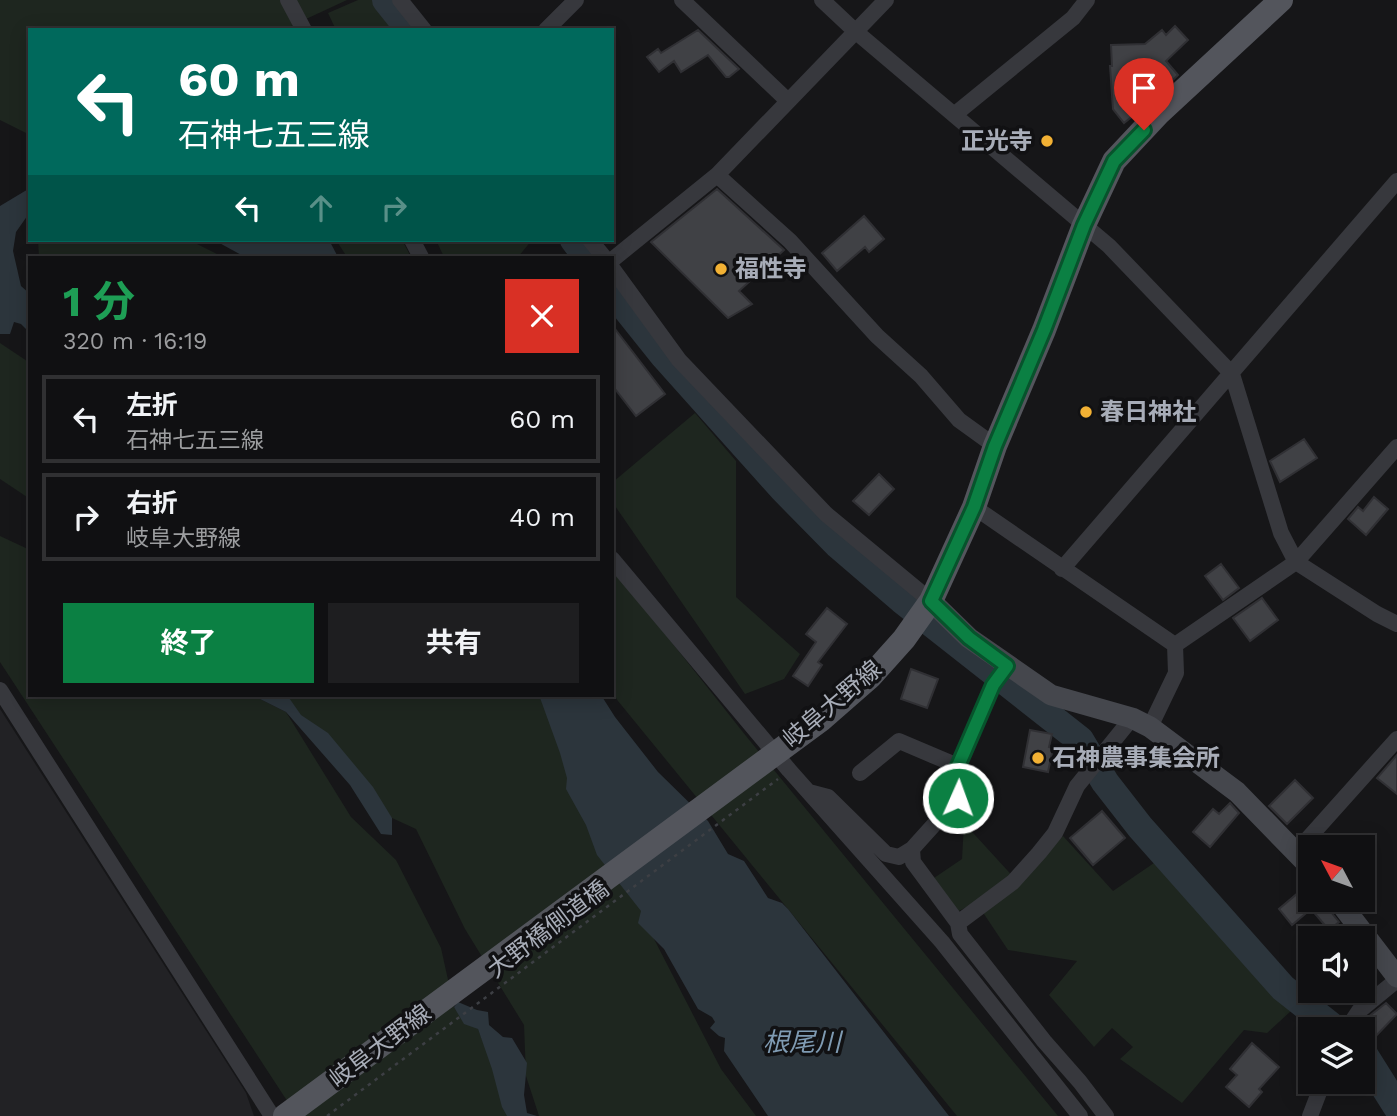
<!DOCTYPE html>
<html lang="ja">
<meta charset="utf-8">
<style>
body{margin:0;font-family:"Work Sans","Noto Sans JP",sans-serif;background:#1e1e20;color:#f1f3f6;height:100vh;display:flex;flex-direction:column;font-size:26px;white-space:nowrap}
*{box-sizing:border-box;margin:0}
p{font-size:23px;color:#9c9d9f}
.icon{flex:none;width:38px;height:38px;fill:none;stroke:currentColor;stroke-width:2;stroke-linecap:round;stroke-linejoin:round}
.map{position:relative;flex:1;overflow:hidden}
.panel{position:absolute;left:28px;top:256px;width:586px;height:441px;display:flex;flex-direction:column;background:#101012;border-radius:0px;box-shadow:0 4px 18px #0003,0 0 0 2px #303032}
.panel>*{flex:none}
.hud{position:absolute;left:28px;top:28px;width:586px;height:214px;border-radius:0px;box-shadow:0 4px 18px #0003,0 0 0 2px #303032;background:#00695c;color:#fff;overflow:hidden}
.needle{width:46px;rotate:311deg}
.buttons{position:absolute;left:1298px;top:835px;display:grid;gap:14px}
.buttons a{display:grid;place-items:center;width:77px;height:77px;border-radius:0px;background:#101012;box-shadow:0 4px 18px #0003,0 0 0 2px #303032;font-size:35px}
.pin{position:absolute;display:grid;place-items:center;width:60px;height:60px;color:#fff;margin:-72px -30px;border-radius:50% 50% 50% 0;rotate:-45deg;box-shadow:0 0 7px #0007}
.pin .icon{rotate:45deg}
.me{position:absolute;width:77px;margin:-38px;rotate:2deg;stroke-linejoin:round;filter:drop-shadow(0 0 5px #0008)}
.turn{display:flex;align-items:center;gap:24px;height:147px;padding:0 35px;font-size:32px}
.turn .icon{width:91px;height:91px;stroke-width:2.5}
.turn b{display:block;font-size:49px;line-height:60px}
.lanes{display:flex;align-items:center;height:66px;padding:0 35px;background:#0003;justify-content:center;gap:35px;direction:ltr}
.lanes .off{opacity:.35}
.round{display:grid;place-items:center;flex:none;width:74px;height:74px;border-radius:0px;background:#1e1e20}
.summary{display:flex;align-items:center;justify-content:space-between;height:119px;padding:0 35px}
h1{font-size:42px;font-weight:700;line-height:52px;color:#1e9e55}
.button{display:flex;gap:14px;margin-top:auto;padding:14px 35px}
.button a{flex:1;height:80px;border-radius:0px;background:#0b8043;color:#fff;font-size:28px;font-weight:700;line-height:80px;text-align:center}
.button a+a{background:#1e1e20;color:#f1f3f6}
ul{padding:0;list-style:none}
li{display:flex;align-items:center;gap:21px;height:88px;margin:0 14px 10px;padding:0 21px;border:4px solid #303032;border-radius:0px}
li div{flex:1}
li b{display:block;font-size:26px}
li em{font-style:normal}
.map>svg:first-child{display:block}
.built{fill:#222225}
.green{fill:#1e261f}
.water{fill:#2c353c}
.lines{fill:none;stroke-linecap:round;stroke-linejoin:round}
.river{stroke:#2c353c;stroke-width:28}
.building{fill:#404145;stroke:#303034;stroke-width:2}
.path{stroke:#3d3f44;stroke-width:2.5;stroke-dasharray:3.5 5;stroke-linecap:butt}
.minor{stroke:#37383d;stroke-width:16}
.secondary{stroke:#45474d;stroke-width:21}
.primary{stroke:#53555c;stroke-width:24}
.route-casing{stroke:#07532c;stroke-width:18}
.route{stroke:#0b8043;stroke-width:12}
.poi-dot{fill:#f2b134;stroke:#111113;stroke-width:2.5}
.labels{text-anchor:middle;stroke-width:7;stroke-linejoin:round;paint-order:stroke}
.poi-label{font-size:24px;font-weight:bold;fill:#a8adb8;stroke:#111113;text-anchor:start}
.street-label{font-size:24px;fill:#a8adb8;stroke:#111113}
.water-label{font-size:26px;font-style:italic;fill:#7f9bb3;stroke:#111113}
</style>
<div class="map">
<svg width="1397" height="1116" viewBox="0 0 1397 1116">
<rect width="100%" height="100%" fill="#161618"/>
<!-- built -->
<path class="built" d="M0 709 246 1093 254 1116H0Z"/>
<!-- green -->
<path class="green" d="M0 0H347L291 26 292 30H30V135L0 120Z
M358 0H383L406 30H336L328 13Z
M38 240H189L223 257H39Z
M336 240H402L411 257H347Z
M436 240H532L518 257H444Z
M0 343 30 363V499L0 479Z
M695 413 736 461V597L800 654 784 679 745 694 613 503V482Z
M0 536 30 550V695H252L286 712 351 817 396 860 441 948 454 1007 478 1029 512 1116H297L0 662Z
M612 567 746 736 1058 1116H957L618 701 612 692Z
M272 695H544L654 939 721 1069 756 1116H539L526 1076 524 1025 465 929 416 829 392 818Z
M964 823 1018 882 1063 836 1113 891 1154 863 1291 1011 1267 1033 1244 1030 1182 1103 1120 1059 1133 1047 1112 1028 1094 1047 1049 995 1077 961 1008 950 976 902 957 912 934 878 962 859Z"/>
<!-- water -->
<path class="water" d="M30 188V212L16 232 13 251 21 286 30 294V333L21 324 14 322 10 334H0V206Z
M214 240H329L338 257H245Z
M252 695H287L301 715 328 733 373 787 392 818V835L381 834 350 785 286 712Z
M539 695H601L615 717 658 772 708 821 728 854 744 861 768 898 782 903 788 909 949 1116H768L724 1051 725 1038 719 1036 710 1028 715 1022 712 1017 698 1009 664 949 638 923 641 911 597 855 586 825 566 789 567 778 560 753Z
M458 1002 477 1010 488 1012 489 1025 503 1037 512 1038 527 1063 524 1095 527 1113 537 1116H507L502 1107 492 1069 478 1029 464 1024 454 1007Z"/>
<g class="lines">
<!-- river -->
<path class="river" d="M386 0 410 30
M574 240 587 257
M612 291 664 356 783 489 838 545 902 600 1080 740 1105 782 1140 827 1283 988 1335 1029
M1363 1053 1397 1107"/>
</g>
<!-- building -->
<path class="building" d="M1175 26 1188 40 1166 61 1178 75 1136 116 1134 115 1124 123 1113 109 1110 66H1112L1111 45 1145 44 1162 30 1166 35Z
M698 30 739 69 729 77H726L708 55 681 72 674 61 659 72 647 57 658 49 661 53Z
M717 189 784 250 739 291 752 304 728 318 651 242Z
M864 216 884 239 869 252 865 247 837 271 822 253Z
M612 325 665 394 636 416 612 385Z
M1304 439 1317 458 1280 482 1270 461Z
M879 474 894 489 869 515 853 501Z
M1374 497 1388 509 1366 535 1348 519 1358 507 1363 511Z
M1221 564 1239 588 1223 600 1205 576Z
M1262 598 1278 620 1250 641 1233 618Z
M827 608 847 624 818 662 822 665 808 686 793 676 816 642 806 634Z
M911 669 938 679 927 708 901 699Z
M1030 730 1052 734 1049 747 1053 748 1048 772 1023 767Z
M1397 755V794L1377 778Z
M1295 780 1313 798 1287 824 1269 806Z
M1230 803 1239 813 1210 847 1193 832 1213 809 1219 814Z
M1102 811 1125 838 1093 865 1070 838Z
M1311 882V900H1325L1327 907 1339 922 1329 930 1311 909 1292 925 1279 909Z
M1386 1003 1397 1014 1372 1040 1360 1028 1367 1018Z
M1252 1043 1279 1067 1259 1089 1262 1092 1249 1107 1226 1087 1237 1075 1230 1069Z"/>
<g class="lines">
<!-- path -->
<path class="path" d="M327 1116 778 779"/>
<!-- minor -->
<path class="minor" d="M288 0 304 30
M400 0 424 30
M682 0 788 101
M822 0 855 31 1109 246 1232 374 1281 533 1296 562 1377 614 1397 624
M546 30 576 0
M954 115 1073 18 1087 0
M717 175 790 241 877 336 921 376 959 420 995 446
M412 240 421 257
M590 240 604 257
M612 260 717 175 886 0
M612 268 679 360 826 514 931 601
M974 507 1175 645
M612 559 789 770 942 942 1080 1116
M1062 569 1397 181
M1175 645 1296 562 1397 447
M0 690 272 1116
M1150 727 1176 673 1175 645
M860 773 899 741 958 766
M809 792 828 797 886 854 899 857 912 849
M1296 852 1397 739
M958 923 913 862 912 849 958 798V766L993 685 1007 666
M1347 1029 1359 1011 1397 980
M1106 1116 1080 1082 1044 1041 960 934 958 923 1013 882 1039 853 1055 833 1077 786 1132 718
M1310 1116 1323 1082"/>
<!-- secondary -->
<path class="secondary" d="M931 601 969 638 1051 695 1132 718 1150 727 1237 792 1311 868
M1338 900 1397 977"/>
<!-- primary -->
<path class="primary" d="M285 1116 822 719 870 677 904 639 931 601 974 507 995 446 1044 330 1084 225 1114 161 1158 114 1281 0"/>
</g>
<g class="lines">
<!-- route casing -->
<g class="route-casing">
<path id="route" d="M958 798V766L993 685 1007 666 969 638 931 601 974 507 995 446 1044 330 1084 225 1114 161 1144 130"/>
</g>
<!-- route -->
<use href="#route" class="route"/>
</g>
<!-- markers -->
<g class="poi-dot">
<circle cx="1047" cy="141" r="7"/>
<circle cx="721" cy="269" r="7"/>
<circle cx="1086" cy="412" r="7"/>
<circle cx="1038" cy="758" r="7"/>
</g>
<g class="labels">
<!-- poi labels -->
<g class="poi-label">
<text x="1033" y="149" text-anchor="end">正光寺</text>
<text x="735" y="277">福性寺</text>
<text x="1100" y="420">春日神社</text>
<text x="1052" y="766">石神農事集会所</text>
</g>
<!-- street labels -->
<g class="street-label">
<text transform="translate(832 704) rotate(-40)" y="8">岐阜大野線</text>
<text transform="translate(548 929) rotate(-37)" y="8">大野橋側道橋</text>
<text transform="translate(380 1046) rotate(-37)" y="8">岐阜大野線</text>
</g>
<!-- water labels -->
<g class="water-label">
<text x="802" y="1051">根尾川</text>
</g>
</g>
</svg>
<div class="buttons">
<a><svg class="needle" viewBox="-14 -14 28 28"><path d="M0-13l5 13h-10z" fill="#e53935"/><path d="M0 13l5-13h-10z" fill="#9c9d9f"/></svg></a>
<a><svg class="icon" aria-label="sound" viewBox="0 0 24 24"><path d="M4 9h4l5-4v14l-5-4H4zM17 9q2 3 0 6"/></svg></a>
<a><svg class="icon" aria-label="layers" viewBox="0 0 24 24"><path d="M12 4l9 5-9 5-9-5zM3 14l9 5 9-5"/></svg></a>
</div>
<div class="pin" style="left:1144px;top:130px;background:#d93025"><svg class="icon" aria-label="arrive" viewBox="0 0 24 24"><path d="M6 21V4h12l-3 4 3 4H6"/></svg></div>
<svg class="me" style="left:958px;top:798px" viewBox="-20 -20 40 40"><circle r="17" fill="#0b8043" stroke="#fff" stroke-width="3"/><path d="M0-11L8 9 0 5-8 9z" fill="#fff"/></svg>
<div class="hud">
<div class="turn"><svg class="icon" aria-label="left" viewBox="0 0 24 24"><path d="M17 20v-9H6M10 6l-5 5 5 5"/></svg><div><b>60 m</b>石神七五三線</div></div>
<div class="lanes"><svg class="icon" aria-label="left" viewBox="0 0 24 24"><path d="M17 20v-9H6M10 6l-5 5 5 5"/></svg><svg class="icon off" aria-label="ahead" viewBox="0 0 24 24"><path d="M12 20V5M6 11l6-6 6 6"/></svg><svg class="icon off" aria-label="right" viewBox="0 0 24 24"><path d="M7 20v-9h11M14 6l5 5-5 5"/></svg></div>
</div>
<section class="panel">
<div class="summary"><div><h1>1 分</h1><p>320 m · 16:19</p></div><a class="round" style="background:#d93025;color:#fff"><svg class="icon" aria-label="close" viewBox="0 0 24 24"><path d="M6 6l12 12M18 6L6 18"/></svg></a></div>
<ul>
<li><svg class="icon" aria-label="left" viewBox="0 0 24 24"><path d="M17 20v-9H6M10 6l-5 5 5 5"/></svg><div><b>左折</b><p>石神七五三線</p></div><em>60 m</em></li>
<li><svg class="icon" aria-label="right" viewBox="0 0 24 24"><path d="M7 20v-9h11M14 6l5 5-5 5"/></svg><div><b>右折</b><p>岐阜大野線</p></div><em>40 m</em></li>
</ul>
<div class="button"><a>終了</a><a>共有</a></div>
</section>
</div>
